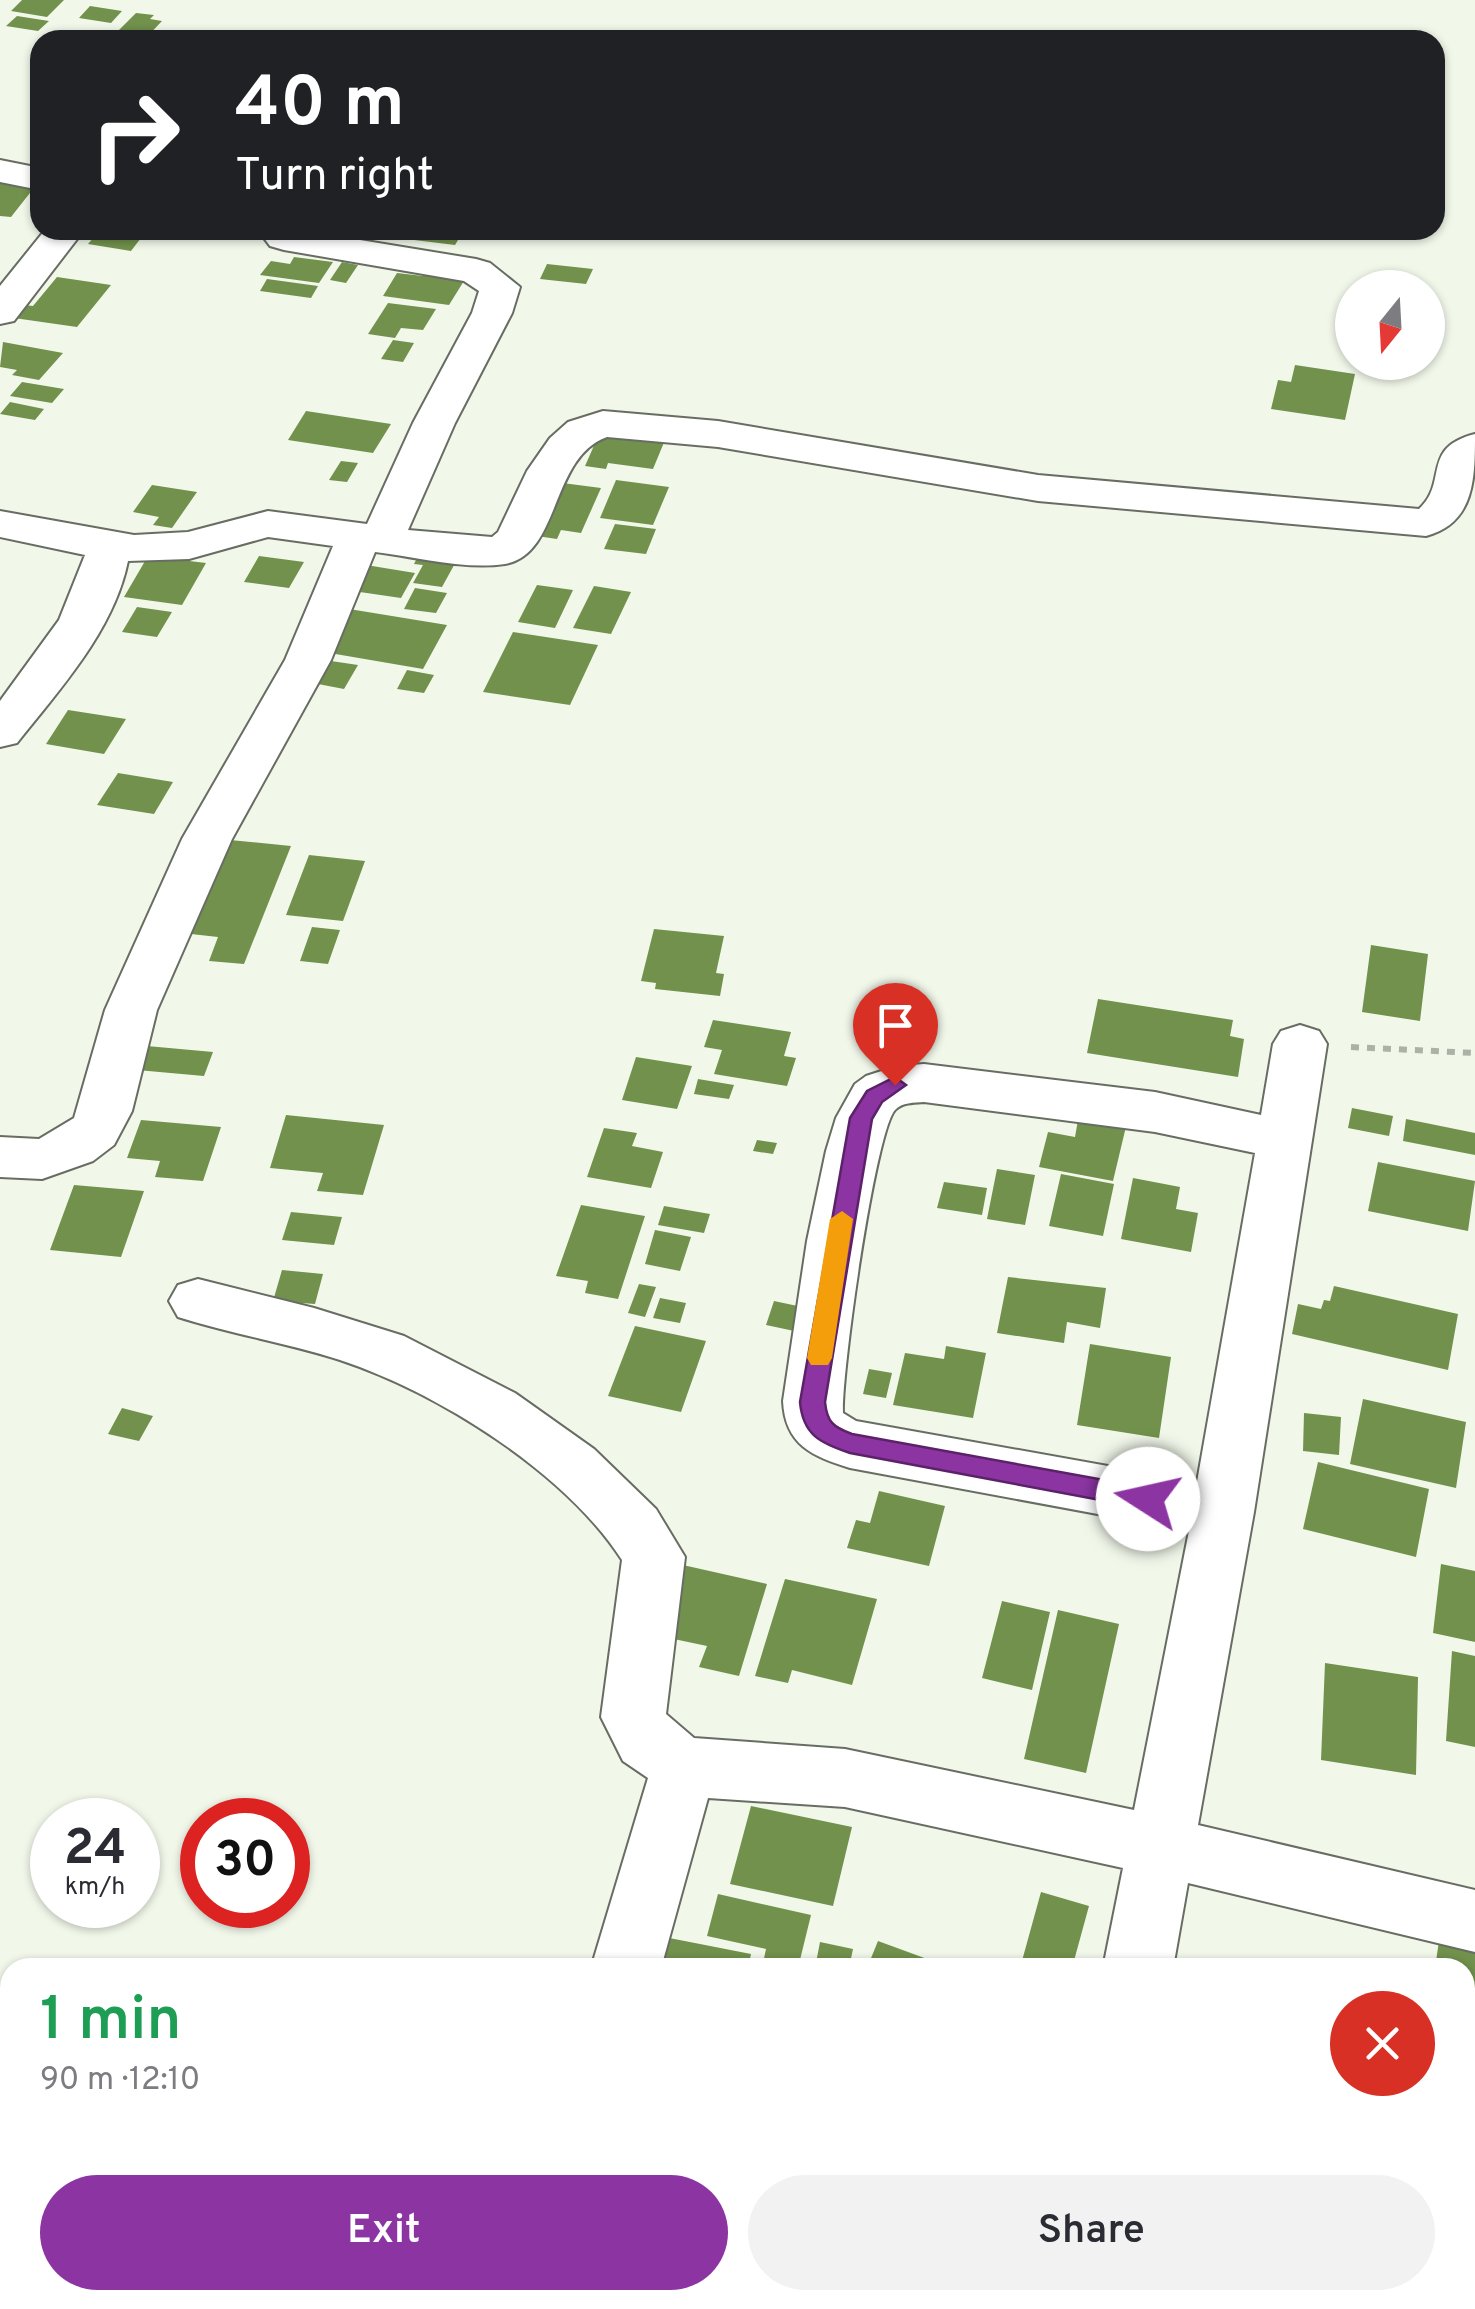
<!DOCTYPE html>
<meta charset="utf-8">
<style>
body{margin:0;font-family:Overpass,sans-serif;background:#f2f2f3;color:#2b2b33;height:100vh;display:flex;flex-direction:column;font-size:38px;white-space:nowrap}
*{box-sizing:border-box;margin:0}
p{font-size:32px;color:#7c7c81}
.icon{flex:none;width:55px;height:55px;fill:none;stroke:currentColor;stroke-width:2;stroke-linecap:round;stroke-linejoin:round}
.map{position:relative;flex:1;overflow:hidden}
.sheet{position:absolute;left:0px;top:1958px;width:1475px;height:352px;display:flex;flex-direction:column;background:#fff;border-radius:30px 30px 0 0;box-shadow:0 2px 8px #0004}
.sheet>*{flex:none}
.guide{position:absolute;left:30px;top:30px;width:1415px;height:210px;border-radius:30px;box-shadow:0 2px 8px #0004;background:#202124;color:#fff;overflow:hidden}
.needle{width:65px;rotate:198deg}
.fabs{position:absolute;left:1335px;top:270px;display:grid;gap:20px}
.fabs a{display:grid;place-items:center;width:110px;height:110px;border-radius:50%;background:#fff;box-shadow:0 2px 8px #0004;font-size:50px}
.speed{position:absolute;left:30px;top:1798px;display:flex;gap:20px;font-size:50px;font-weight:700;text-align:center}
.speed>*{display:grid;place-content:center;width:130px;height:130px;border-radius:50%;background:#fff;box-shadow:0 2px 8px #0004;line-height:1}
.speed small{font-size:25px;font-weight:400}
.speed .limit{border:15px solid #d22;background:#fff;color:#111}
.pin{position:absolute;display:grid;place-items:center;width:85px;height:85px;color:#fff;margin:-102px -42px;border-radius:50% 50% 50% 0;rotate:-45deg;box-shadow:0 0 10px #0007}
.pin .icon{rotate:45deg}
.me{position:absolute;width:110px;margin:-55px;rotate:280deg;stroke-linejoin:round;filter:drop-shadow(0 0 8px #0008)}
.turn{display:flex;align-items:center;gap:35px;height:210px;padding:0 40px;font-size:45px}
.turn .icon{width:130px;height:130px;stroke-width:2.5}
.turn b{display:block;font-size:70px;line-height:85px}
.round{display:grid;place-items:center;flex:none;width:105px;height:105px;border-radius:52px;background:#f2f2f3}
.headline{display:flex;align-items:center;justify-content:space-between;height:170px;padding:0 40px}
h1{font-size:60px;font-weight:600;line-height:75px;color:#1e9e55}
.cta{display:flex;gap:20px;margin-top:auto;padding:20px 40px}
.cta a{flex:1;height:115px;border-radius:60px;background:#8c35a2;color:#fff;font-size:40px;font-weight:600;line-height:115px;text-align:center}
.cta a+a{background:#f2f2f3;color:#2b2b33}
.map>svg:first-child{display:block}
.building{fill:#71914c}
.lines{fill:none;stroke-linecap:round;stroke-linejoin:round}
.minor-casing{stroke:#676d62;stroke-width:4}
.path{stroke:#acb2a7;stroke-width:6;stroke-dasharray:8 8;stroke-linecap:butt}
.minor{fill:#fff;fill-rule:evenodd}
.route{fill:#8c35a2;stroke:#5b2269;stroke-width:2.5}
.slow{fill:#f59e0b}
</style>
<div class="map">
<svg width="1475" height="2309" viewBox="0 0 1475 2309">
<rect width="100%" height="100%" fill="#f1f8ea"/>
<!-- building -->
<path class="building" d="M22 0H64L47 17 11 11Z
M90 6 122 11 111 23 79 18Z
M136 13 154 15 150 19 162 21 144 40 110 39Z
M17 16 49 21 38 31 6 26Z
M0 179 37 184 11 217 0 216Z
M100 230H147L131 251 88 244Z
M411 230H455L453 234 461 235 455 245 406 239Z
M531 230H588L582 239Z
M294 257 333 262 319 283 260 275 271 261 290 264Z
M342 262 358 265 346 283 330 280Z
M547 264 593 269 586 284 540 279Z
M426 271 467 276 449 305 383 296 397 273 423 276Z
M57 277 111 285 77 327 14 318 25 305 33 306Z
M267 279 318 286 311 298 260 291Z
M388 303 436 309 423 330 401 328 395 338 368 334Z
M393 340 414 343 403 362 381 359Z
M3 342 63 353 39 380 12 375 17 370 0 367Z
M1295 365 1355 374 1345 420 1271 409 1278 380 1291 382Z
M22 382 64 389 52 403 10 396Z
M10 402 44 409 35 420 0 414Z
M306 411 391 424 373 453 288 440Z
M600 432 665 440 653 469 608 463 606 469 585 466Z
M341 461 358 463 347 482 329 480Z
M616 480 669 487 653 525 600 518Z
M547 481 601 488 581 533 561 530 557 539 523 534Z
M152 485 197 492 172 528 153 525 159 517 133 512Z
M615 524 656 529 646 554 604 549Z
M420 552 458 558 442 587 413 583 423 565 414 564Z
M148 556 206 563 182 605 124 597Z
M259 556 304 562 289 588 244 582Z
M360 564 415 573 401 598 346 590Z
M537 585 573 590 555 628 518 622Z
M594 586 631 592 611 634 573 628Z
M415 588 447 593 436 613 404 609Z
M137 607 172 612 157 637 122 632Z
M343 608 447 625 423 669 318 651Z
M513 632 598 645 570 705 483 692Z
M331 661 358 665 344 689 318 684Z
M407 670 434 675 424 693 397 689Z
M68 710 126 719 104 754 46 744Z
M118 773 173 782 154 814 97 805Z
M230 840 291 846 244 964 209 961 218 937 191 934 198 919 193 918Z
M309 855 365 861 343 921 286 915Z
M312 927 340 930 328 964 300 961Z
M654 929 724 936 716 973 724 974 720 996 655 989 656 983 641 981Z
M1371 945 1428 954 1420 1021 1362 1012Z
M1098 999 1233 1020 1230 1036 1244 1039 1238 1077 1087 1053Z
M713 1020 791 1032 784 1056 796 1058 787 1086 714 1074 722 1050 704 1047Z
M147 1046 213 1052 204 1076 137 1070Z
M636 1057 692 1066 677 1109 622 1100Z
M698 1079 734 1085 729 1099 694 1094Z
M1352 1108 1393 1116 1389 1136 1348 1128Z
M1129 1114 1113 1181 1039 1167 1048 1132 1075 1137 1078 1120Z
M286 1115 384 1125 363 1195 317 1191 323 1173 270 1168Z
M1406 1119 1475 1133V1155L1403 1141Z
M141 1120 221 1127 203 1181 155 1177 160 1161 127 1158Z
M604 1128 637 1133 632 1146 663 1152 651 1188 587 1177Z
M757 1140 777 1143 773 1154 753 1151Z
M1378 1162 1475 1181 1468 1231 1368 1211Z
M997 1169 1035 1175 1025 1225 987 1219Z
M1061 1174 1114 1184 1103 1236 1049 1226Z
M1133 1178 1180 1187 1176 1209 1198 1213 1191 1252 1121 1239Z
M944 1182 987 1188 982 1215 937 1208Z
M74 1185 144 1191 121 1257 50 1250Z
M581 1205 645 1216 618 1299 585 1293 588 1281 556 1276Z
M664 1206 710 1214 704 1233 658 1225Z
M291 1212 342 1217 334 1245 282 1240Z
M655 1230 691 1237 680 1271 645 1264Z
M282 1270 323 1274 315 1304 273 1301Z
M1008 1277 1106 1288 1100 1328 1067 1322 1064 1343 997 1333Z
M639 1284 656 1287 645 1317 628 1313Z
M1334 1286 1458 1314 1448 1370 1292 1334 1298 1304 1321 1309 1324 1300 1330 1301Z
M660 1298 686 1303 680 1323 653 1318Z
M774 1301 807 1308 799 1332 766 1325Z
M635 1326 706 1341 681 1412 608 1396Z
M1090 1344 1171 1357 1159 1438 1077 1425Z
M946 1346 986 1353 973 1418 893 1405 905 1353 944 1359Z
M869 1369 892 1373 886 1398 863 1394Z
M1363 1399 1466 1422 1456 1488 1350 1464Z
M122 1408 153 1416 139 1441 108 1434Z
M1304 1413 1341 1417 1339 1455 1303 1451Z
M1318 1462 1429 1489 1416 1557 1303 1529Z
M879 1491 945 1506 929 1566 847 1548 856 1520 870 1523Z
M674 1563 767 1584 739 1676 699 1667 707 1646 650 1634Z
M1441 1564 1475 1571V1642L1433 1633Z
M785 1579 877 1599 852 1685 792 1670 788 1683 755 1676Z
M1002 1601 1050 1612 1032 1690 982 1678Z
M1058 1610 1119 1624 1086 1773 1024 1759Z
M1452 1651 1475 1656V1747L1446 1741Z
M1325 1663 1418 1677 1416 1775 1321 1760Z
M751 1806 852 1827 833 1906 730 1884Z
M1041 1892 1089 1906 1072 1968H1020Z
M718 1894 811 1915 798 1968H762L766 1949 707 1936Z
M1440 1934 1475 1943V2021L1465 2018V1968H1435Z
M654 1935 751 1954 748 1968H646Z
M878 1941 949 1967V1968H867Z
M820 1942 853 1949 849 1968H815Z
M1470 2090 1475 2092V2174L1465 2172Z
M1465 2182 1475 2185V2209L1465 2206Z"/>
<g class="lines">
<!-- minor casing -->
<g class="minor-casing">
<path id="minor" d="M0 160 40 168V190L0 182Z
M45 230H84L14 321 0 324V286Z
M258 230H299L476 259 490 263 520 287 512 313 455 423 408 530 492 537 498 532 527 471 550 438 568 422 603 411 718 421 1038 475 1419 509C1449 482 1420 448 1475 434 1475 478 1475 523 1426 536L1038 501 718 447 607 437C550 457 561 554 505 564 464 570 416 557 375 552L331 660 232 839 157 1010 132 1111 114 1145 93 1161 42 1179 0 1177V1137L39 1139 74 1118 105 1010 182 839 285 660 333 546 268 537 189 559 128 561C114 630 60 689 17 743L0 747V701L59 620 85 555 0 537V511L134 535 188 532 268 511 367 524 413 423 472 313 479 291 464 281 284 250 270 246Z
M1300 1025 1319 1031 1327 1044 1254 1512 1198 1825 1475 1890V1952L1188 1883 1173 1968H1103L1123 1868 845 1807 708 1798 661 1968H591L648 1778 623 1761 601 1717 622 1560C565 1472 439 1393 340 1360 287 1343 231 1334 178 1317L169 1301 178 1285 198 1279 314 1308 404 1336 515 1393 594 1449 656 1509 685 1557 666 1714 694 1738 845 1749 1134 1810 1189 1531 850 1468C812 1456 785 1445 783 1401L807 1241 826 1151 836 1118 855 1084 866 1076 897 1066 924 1064 1155 1092 1261 1115 1273 1044 1281 1031ZM924 1102 1155 1132 1255 1153 1197 1482 856 1421 843 1413C841 1375 875 1132 895 1110 902 1102 914 1103 924 1102Z
M1475 2227V2301L1465 2303 1463 2309H1387L1391 2300H1465V2229Z
M492 2300H568L566 2309H490Z
M1035 2300H1111L1109 2309H1033Z
M1146 2300H1249L1253 2309H1150Z"/>
</g>
<!-- path -->
<path class="path" d="M1351 1047 1475 1053"/>
<!-- minor -->
<use href="#minor" class="minor"/>
</g>
<!-- route -->
<path class="route" d="M895 1077 906 1085 882 1102 872 1119 825 1402C827 1422 833 1427 852 1434L1148 1488 1157 1491 1160 1499 1157 1506 1148 1509 850 1453C820 1443 803 1435 800 1402L850 1118 867 1091Z"/>
<!-- slow -->
<path class="slow" d="M842 1211 853 1219 832 1358 828 1365H811L807 1358 830 1219Z"/>
</svg>
<div class="fabs">
<a><svg class="needle" viewBox="-14 -14 28 28"><path d="M0-13l5 13h-10z" fill="#e53935"/><path d="M0 13l5-13h-10z" fill="#7c7c81"/></svg></a>
</div>
<div class="speed"><div>24<small>km/h</small></div><div class="limit">30</div></div>
<div class="pin" style="left:895px;top:1085px;background:#d93025"><svg class="icon" aria-label="arrive" viewBox="0 0 24 24"><path d="M6 21V4h12l-3 4 3 4H6"/></svg></div>
<svg class="me" style="left:1148px;top:1499px" viewBox="-20 -20 40 40"><circle r="19" fill="#fff"/><path d="M0-13L10 11 0 6-10 11z" fill="#8c35a2"/></svg>
<div class="guide">
<div class="turn"><svg class="icon" aria-label="right" viewBox="0 0 24 24"><path d="M7 20v-9h11M14 6l5 5-5 5"/></svg><div><b>40 m</b>Turn right</div></div>
</div>
<section class="sheet">
<div class="headline"><div><h1>1 min</h1><p>90 m · 12:10</p></div><a class="round" style="background:#d93025;color:#fff"><svg class="icon" aria-label="close" viewBox="0 0 24 24"><path d="M6 6l12 12M18 6L6 18"/></svg></a></div>
<div class="cta"><a>Exit</a><a>Share</a></div>
</section>
</div>
